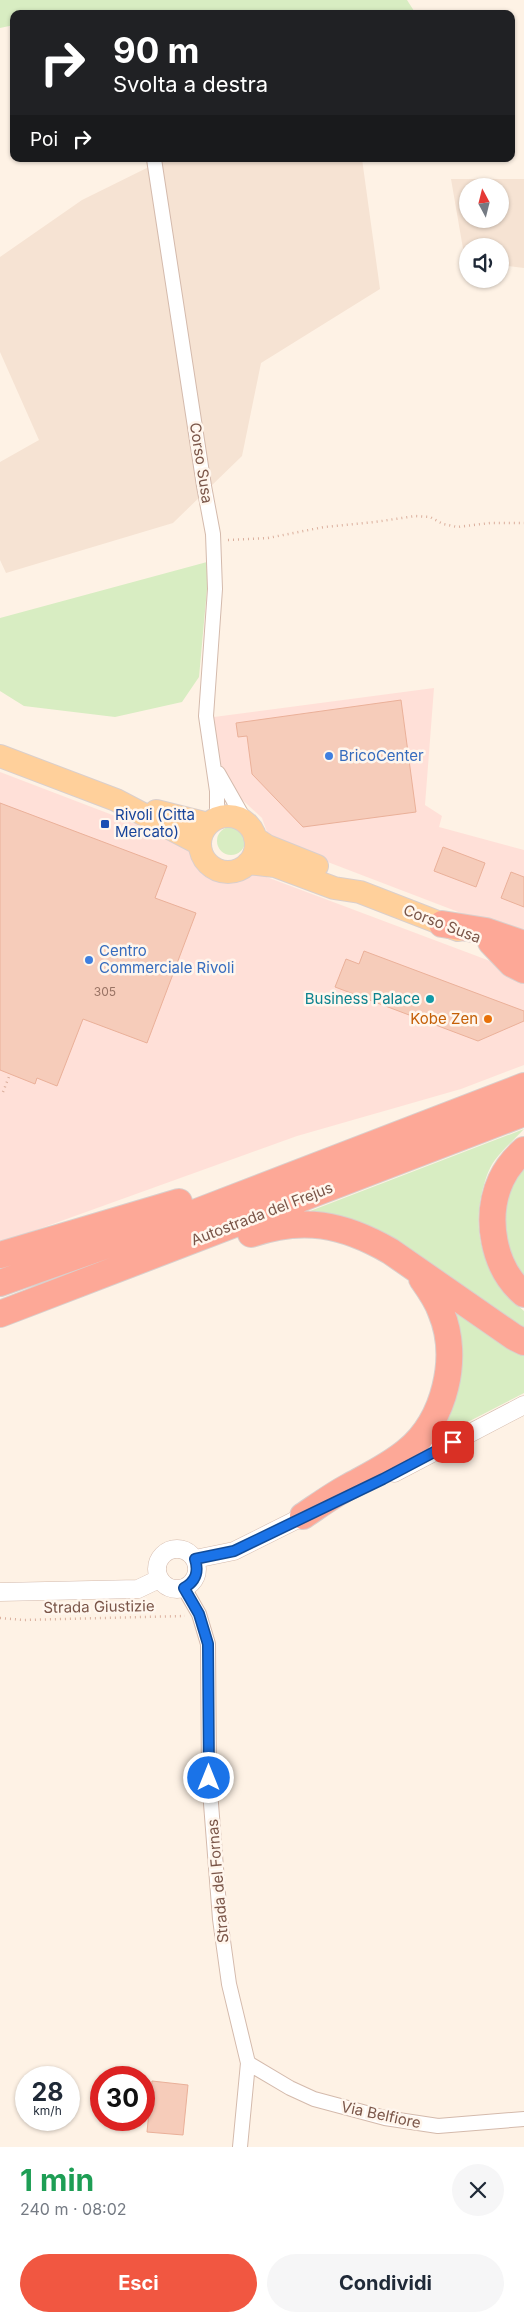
<!DOCTYPE html>
<html lang="it">
<meta charset="utf-8">
<style>
body{margin:0;font-family:Inter,sans-serif;background:#f6f6f7;color:#1f2937;height:100vh;display:flex;flex-direction:column;font-size:19px;white-space:nowrap}
*{box-sizing:border-box;margin:0}
p{font-size:16px;color:#747a83}
.icon{flex:none;width:28px;height:28px;fill:none;stroke:currentColor;stroke-width:2;stroke-linecap:round;stroke-linejoin:round}
.map{position:relative;height:2147px;overflow:hidden}
.panel{display:flex;flex-direction:column;background:#fff;flex:1}
.panel>*{flex:none}
.top-card{position:absolute;left:10px;top:10px;width:505px;height:152px;border-radius:10px;box-shadow:0 1px 4px #0004;background:#202124;color:#fff;overflow:hidden}
.needle{width:32px;rotate:353deg}
.controls{position:absolute;left:459px;top:178px;display:grid;gap:10px}
.controls a{display:grid;place-items:center;width:50px;height:50px;border-radius:50%;background:#fff;box-shadow:0 1px 4px #0004;font-size:25px}
.speed{position:absolute;left:15px;top:2066px;display:flex;gap:10px;font-size:25px;font-weight:700;text-align:center}
.speed>*{display:grid;place-content:center;width:65px;height:65px;border-radius:50%;background:#fff;box-shadow:0 1px 4px #0004;line-height:1}
.speed small{font-size:12px;font-weight:400}
.speed .limit{border:8px solid #d22;background:#fff;color:#111}
.pin{position:absolute;display:grid;place-items:center;width:42px;height:42px;color:#fff;margin:-21px;border-radius:10px;box-shadow:0 2px 8px #0006}
.me{position:absolute;width:55px;margin:-28px;rotate:0deg;stroke-linejoin:round;filter:drop-shadow(0 0 4px #0008)}
.turn{display:flex;align-items:center;gap:18px;height:105px;padding:0 20px;font-size:22px}
.turn .icon{width:65px;height:65px;stroke-width:2.5}
.turn b{display:block;font-size:35px;line-height:42px}
.then{display:flex;align-items:center;height:48px;padding:0 20px;background:#0003;gap:10px;font-size:19px}
.round{display:grid;place-items:center;flex:none;width:52px;height:52px;border-radius:26px;background:#f6f6f7}
.head{display:flex;align-items:center;justify-content:space-between;height:85px;padding:0 20px}
h1{font-size:30px;font-weight:700;line-height:38px;color:#1e9e55}
.primary-button{display:flex;gap:10px;margin-top:auto;padding:10px 20px}
.primary-button a{flex:1;height:58px;border-radius:30px;background:#f15741;color:#fff;font-size:20px;font-weight:700;line-height:58px;text-align:center}
.primary-button a+a{background:#f6f6f7;color:#1f2937}
.map>svg:first-child{display:block}
.residential{fill:#f6e3d3;fill-rule:evenodd}
.commercial{fill:#ffe0d8}
.green{fill:#d8edc2}
.building{fill:#f6ccba;stroke:#eab099}
.lines{fill:none;stroke-linecap:round;stroke-linejoin:round}
.minor-casing{stroke:#d4baac;stroke-width:16}
.tertiary-casing{stroke:#d4baac;stroke-width:19}
.primary-casing{stroke:#dacfcc;stroke-width:24}
.motorway-casing{stroke:#dacfcc;stroke-width:28}
.path{stroke:#dbaf9d;stroke-width:2.5;stroke-dasharray:1 4;stroke-linecap:butt}
.minor{stroke:#fff;stroke-width:14}
.tertiary{stroke:#fff;stroke-width:18}
.primary{stroke:#ffd09b;stroke-width:22}
.motorway{stroke:#fda897;stroke-width:26}
.route-casing{stroke:#114b97;stroke-width:12}
.route{stroke:#1a73e8;stroke-width:9}
.shop-dot{fill:#3f7fe0;stroke:#fff6ed;stroke-width:2}
.transit-dot{fill:#1a4fb4;stroke:#fff6ed;stroke-width:2}
.culture-dot{fill:#0f9aa8;stroke:#fff6ed;stroke-width:2}
.food-dot{fill:#e8710a;stroke:#fff6ed;stroke-width:2}
.labels{text-anchor:middle;stroke-width:5;stroke-linejoin:round;paint-order:stroke}
.number-label{font-size:12px;fill:#997364}
.street-label{font-size:15px;fill:#7a5548;stroke:#fff6ed}
.shop-label{font-size:15px;fill:#366cbe;stroke:#fff6ed;text-anchor:start}
.transit-label{font-size:15px;fill:#164399;stroke:#fff6ed;text-anchor:start}
.culture-label{font-size:15px;fill:#0d838f;stroke:#fff6ed;text-anchor:end}
.food-label{font-size:15px;fill:#c56008;stroke:#fff6ed;text-anchor:end}
</style>
<div class="map">
<svg width="524" height="2147" viewBox="0 0 524 2147">
<rect width="100%" height="100%" fill="#fef2e5"/>
<!-- residential -->
<path class="residential" d="M165 159H362L380 289 261 363 242 456 173 523 6 573 0 560V462L39 440 0 352V257L82 200Z
M451 179H524V268L500 265V246H468L467 260H465ZM468 186H500V219H468Z"/>
<!-- commercial -->
<path class="commercial" d="M434 688 425 805 442 816 439 827 524 850V937L278 843 268 835 262 818 236 794 225 777 219 759 214 717Z
M0 772 170 837 194 853 212 875 234 883 241 877 252 875 264 876 511 969 524 976V1065L461 1089 297 1136 0 1243Z"/>
<!-- green -->
<path class="green" d="M0 0H407L416 14H14V25L0 28Z
M207 562V589L199 677 182 702 115 717 24 706 0 691V618Z
M217 841a14 14 0 1 1 28 0a14 14 0 1 1-28 0Z
M524 1129C515 1139 503 1149 495 1160 488 1169 485 1181 482 1192 471 1239 487 1280 524 1311V1330L305 1213Z
M524 1163V1279C510 1255 494 1226 505 1197 509 1185 518 1174 524 1163Z
M446 1302 524 1353V1393L427 1443Z"/>
<!-- building -->
<path class="building" d="M401 700 416 812 303 827 252 774 247 736 238 737 236 723Z
M0 803 167 866 155 898 196 913 147 1043 83 1019 57 1086 37 1078 35 1084 0 1070Z
M443 847 485 863 476 887 434 871Z
M511 872 524 877V907L501 898Z
M364 951 524 1011V1021L478 1041 335 987 346 959 359 964Z
M152 2081 188 2085 183 2135 147 2132Z"/>
<g class="lines">
<!-- minor casing -->
<g class="minor-casing">
<path id="minor" d="M154 159 204 486 213 534 215 589 206 716 217 791V819
M218 773 247 824
M184 1588 199 1614 208 1644 209 1778 220 1919 229 1984 248 2063 240 2147
M248 2063 290 2088 314 2099 385 2118 438 2126 524 2119"/>
</g>
<!-- tertiary casing -->
<g class="tertiary-casing">
<path id="tertiary" d="M394 1473 524 1405
M157 1569a20 20 0 1 1 40 0a20 20 0 1 1-40 0Z
M195 1559 234 1551 312 1512
M0 1592 138 1589 159 1579"/>
</g>
<!-- primary casing -->
<g class="primary-casing">
<path id="primary" d="M0 756 116 800 200 844
M156 811 208 824
M200 844a28 28 0 1 1 56 0a28 28 0 1 1-56 0Z
M255 838 267 846 317 866
M248 863 275 866 334 888 360 892 458 930"/>
</g>
<!-- motorway casing -->
<g class="motorway-casing">
<path id="motorway" d="M442 924 486 931 524 944
M491 942 512 964 524 970
M524 1150C515 1158 506 1169 501 1180 484 1217 493 1268 524 1294
M251 1234C303 1216 343 1224 390 1251L514 1337 524 1342
M0 1255 179 1202
M0 1283 150 1230 524 1086
M0 1314 524 1113
M303 1516C318 1506 333 1495 348 1487 368 1476 389 1466 407 1451 445 1420 460 1357 441 1312 437 1300 429 1289 422 1279"/>
</g>
<!-- path -->
<path class="path" d="M228 540 268 538 324 527 375 522 415 516 430 517 443 524 457 527 490 523H524
M3 1092 10 1074
M0 1618 24 1620 185 1616"/>
<!-- minor -->
<use href="#minor" class="minor"/>
<!-- tertiary -->
<use href="#tertiary" class="tertiary"/>
<!-- primary -->
<use href="#primary" class="primary"/>
<!-- motorway -->
<use href="#motorway" class="motorway"/>
</g>
<g class="lines">
<!-- route casing -->
<g class="route-casing">
<path id="route" d="M209 1778 208 1644 199 1614 184 1588C196 1581 199 1572 195 1559L234 1551 383 1479 453 1442"/>
</g>
<!-- route -->
<use href="#route" class="route"/>
</g>
<!-- markers -->
<g class="shop-dot">
<circle cx="329" cy="756" r="5"/>
<circle cx="89" cy="960" r="5"/>
</g>
<rect class="transit-dot" x="100" y="819" width="10" height="10" rx="2.5"/>
<circle class="culture-dot" cx="430" cy="999" r="5"/>
<circle class="food-dot" cx="488" cy="1019" r="5"/>
<g class="labels">
<!-- number labels -->
<g class="number-label">
<text x="105" y="996">305</text>
</g>
<!-- street labels -->
<g class="street-label">
<text transform="translate(201 463) rotate(81)" y="5">Corso Susa</text>
<text transform="translate(442 924) rotate(21)" y="5">Corso Susa</text>
<text transform="translate(262 1214) rotate(-21)" y="5">Autostrada del Frejus</text>
<text transform="translate(99 1607) rotate(-1)" y="5">Strada Giustizie</text>
<text transform="translate(218 1881) rotate(-95)" y="5">Strada del Fornas</text>
<text transform="translate(381 2115) rotate(12)" y="5">Via Belfiore</text>
</g>
<!-- shop labels -->
<g class="shop-label">
<text x="339" y="761">BricoCenter</text>
<text x="99" y="956">Centro<tspan x="99" dy="17">Commerciale Rivoli</tspan></text>
</g>
<!-- transit labels -->
<g class="transit-label">
<text x="115" y="820">Rivoli (Citta<tspan x="115" dy="17">Mercato)</tspan></text>
</g>
<!-- culture labels -->
<g class="culture-label">
<text x="420" y="1004">Business Palace</text>
</g>
<!-- food labels -->
<g class="food-label">
<text x="478" y="1024">Kobe Zen</text>
</g>
</g>
</svg>
<div class="controls">
<a><svg class="needle" viewBox="-14 -14 28 28"><path d="M0-13l5 13h-10z" fill="#e53935"/><path d="M0 13l5-13h-10z" fill="#747a83"/></svg></a>
<a><svg class="icon" aria-label="sound" viewBox="0 0 24 24"><path d="M4 9h4l5-4v14l-5-4H4zM17 9q2 3 0 6"/></svg></a>
</div>
<div class="speed"><div>28<small>km/h</small></div><div class="limit">30</div></div>
<div class="pin" style="left:453px;top:1442px;background:#d93025"><svg class="icon" aria-label="arrive" viewBox="0 0 24 24"><path d="M6 21V4h12l-3 4 3 4H6"/></svg></div>
<svg class="me" style="left:209px;top:1778px" viewBox="-20 -20 40 40"><circle r="17" fill="#1a73e8" stroke="#fff" stroke-width="3"/><path d="M0-11L8 9 0 5-8 9z" fill="#fff"/></svg>
<div class="top-card">
<div class="turn"><svg class="icon" aria-label="right" viewBox="0 0 24 24"><path d="M7 20v-9h11M14 6l5 5-5 5"/></svg><div><b>90 m</b>Svolta a destra</div></div>
<div class="then">Poi<svg class="icon" aria-label="right" viewBox="0 0 24 24"><path d="M7 20v-9h11M14 6l5 5-5 5"/></svg></div>
</div>
</div>
<section class="panel">
<div class="head"><div><h1>1 min</h1><p>240 m · 08:02</p></div><a class="round"><svg class="icon" aria-label="close" viewBox="0 0 24 24"><path d="M6 6l12 12M18 6L6 18"/></svg></a></div>
<div class="primary-button"><a>Esci</a><a>Condividi</a></div>
</section>
